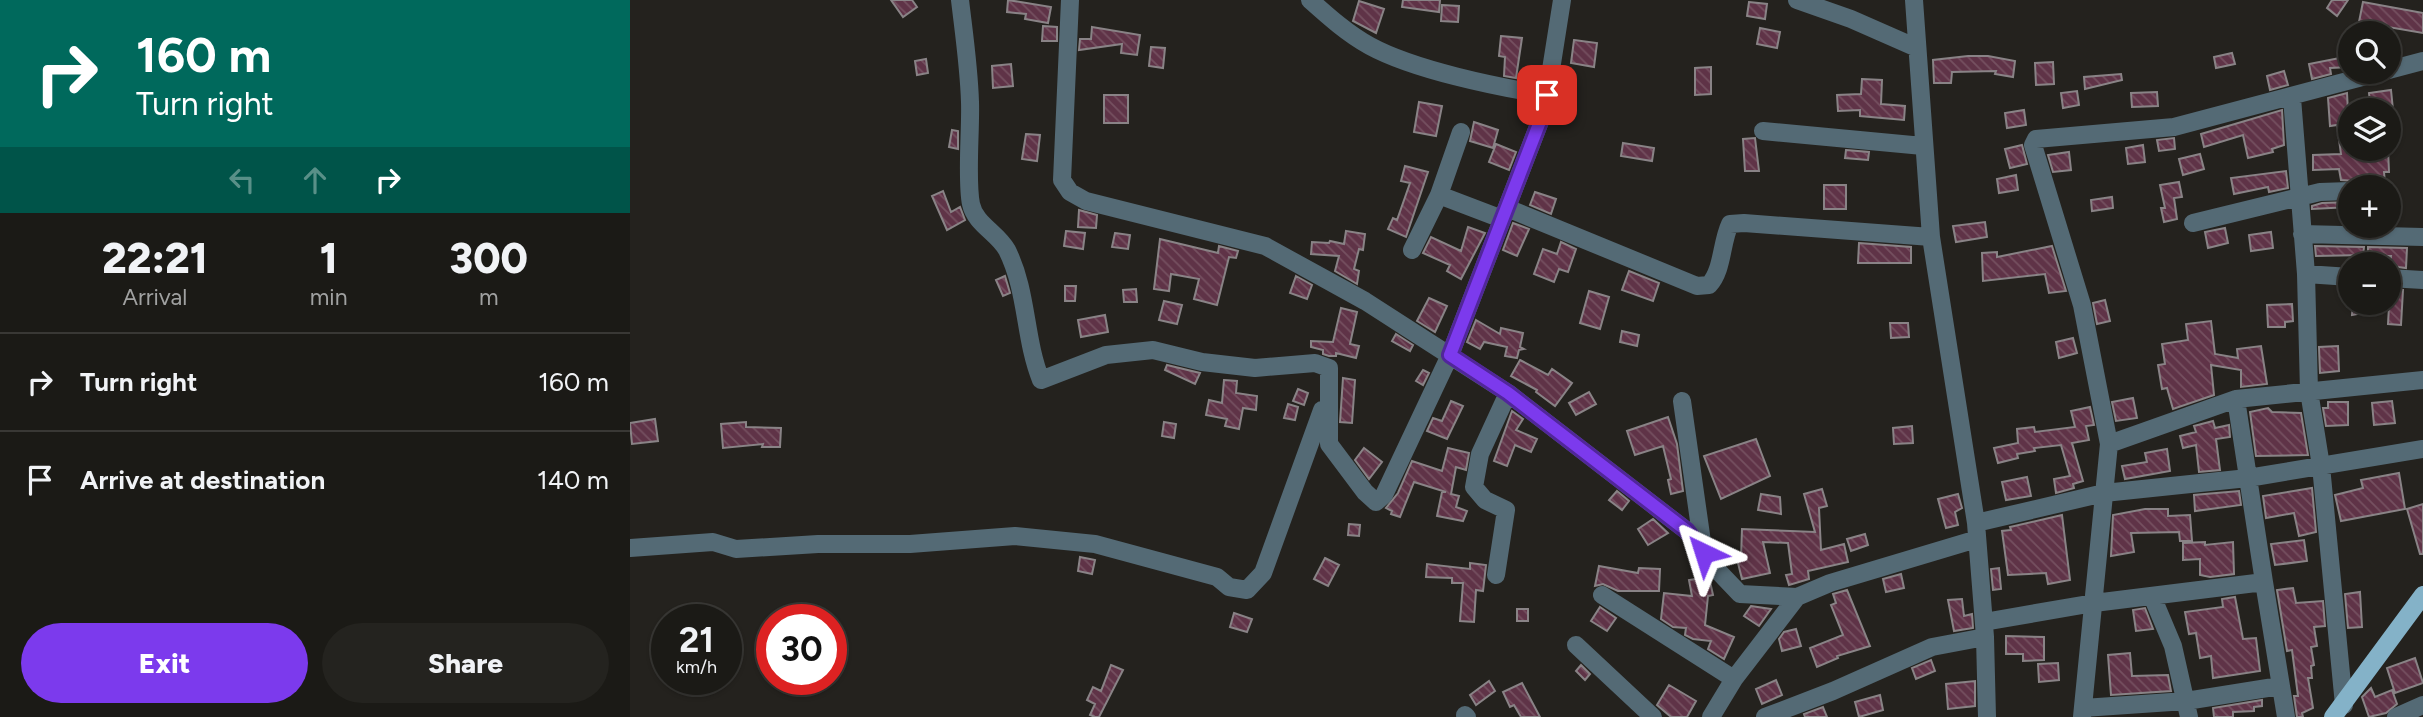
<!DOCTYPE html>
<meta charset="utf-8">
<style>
body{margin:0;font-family:Figtree,sans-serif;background:#24231f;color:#f1f3f6;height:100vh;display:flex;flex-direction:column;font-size:26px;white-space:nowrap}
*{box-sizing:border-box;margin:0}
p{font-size:23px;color:#a0a1a1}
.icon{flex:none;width:38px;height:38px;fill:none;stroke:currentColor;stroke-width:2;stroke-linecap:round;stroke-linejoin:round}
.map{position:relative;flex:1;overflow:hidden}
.side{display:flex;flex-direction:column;background:#1b1a16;width:630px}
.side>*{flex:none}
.banner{background:#00695c;color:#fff;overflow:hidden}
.controls{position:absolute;left:1708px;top:21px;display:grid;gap:14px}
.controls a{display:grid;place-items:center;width:63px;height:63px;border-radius:50%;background:#1b1a16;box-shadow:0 2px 5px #0004,0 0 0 2px #393835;font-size:35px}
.speed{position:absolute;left:21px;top:604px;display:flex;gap:14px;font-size:35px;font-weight:700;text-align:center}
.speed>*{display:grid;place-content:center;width:91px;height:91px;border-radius:50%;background:#1b1a16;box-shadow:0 2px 5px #0004,0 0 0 2px #393835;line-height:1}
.speed small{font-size:18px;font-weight:400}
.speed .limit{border:10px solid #d22;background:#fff;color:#111}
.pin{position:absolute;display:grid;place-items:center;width:60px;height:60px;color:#fff;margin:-30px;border-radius:14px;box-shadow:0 4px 10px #0006}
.me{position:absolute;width:77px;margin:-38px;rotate:319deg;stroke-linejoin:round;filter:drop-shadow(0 0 5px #0008)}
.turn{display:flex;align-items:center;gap:24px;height:147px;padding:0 21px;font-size:32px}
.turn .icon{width:91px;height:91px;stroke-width:2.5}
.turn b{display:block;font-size:49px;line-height:60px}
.lanes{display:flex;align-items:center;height:66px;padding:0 21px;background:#0003;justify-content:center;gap:35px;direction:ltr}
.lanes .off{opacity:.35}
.eta{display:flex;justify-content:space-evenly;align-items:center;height:119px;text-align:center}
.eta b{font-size:42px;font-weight:800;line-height:49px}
.primary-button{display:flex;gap:14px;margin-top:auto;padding:14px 21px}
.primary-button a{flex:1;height:80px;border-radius:42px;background:#7c3aed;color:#fff;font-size:28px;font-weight:800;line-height:80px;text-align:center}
.primary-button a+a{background:#24231f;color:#f1f3f6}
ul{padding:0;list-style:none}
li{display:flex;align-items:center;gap:21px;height:98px;padding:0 21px;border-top:2px solid #393835}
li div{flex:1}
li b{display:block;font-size:26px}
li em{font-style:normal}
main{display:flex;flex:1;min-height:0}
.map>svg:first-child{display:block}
.building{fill:url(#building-back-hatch);stroke:#898386;stroke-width:2}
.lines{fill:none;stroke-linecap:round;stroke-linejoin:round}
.minor{stroke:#546a75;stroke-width:18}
.major{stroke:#84b2c8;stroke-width:18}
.route-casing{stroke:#51269a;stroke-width:18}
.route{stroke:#7c3aed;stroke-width:12}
</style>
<main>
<section class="side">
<div class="banner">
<div class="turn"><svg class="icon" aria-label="right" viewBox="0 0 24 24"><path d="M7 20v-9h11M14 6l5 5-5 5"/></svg><div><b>160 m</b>Turn right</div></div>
<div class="lanes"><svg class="icon off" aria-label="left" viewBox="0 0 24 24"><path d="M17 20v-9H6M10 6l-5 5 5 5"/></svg><svg class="icon off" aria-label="ahead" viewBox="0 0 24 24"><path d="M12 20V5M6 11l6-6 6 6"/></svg><svg class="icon" aria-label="right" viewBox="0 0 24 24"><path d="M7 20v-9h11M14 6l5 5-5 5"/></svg></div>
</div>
<div class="eta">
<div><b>22:21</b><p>Arrival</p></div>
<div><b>1</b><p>min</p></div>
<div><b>300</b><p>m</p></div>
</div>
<ul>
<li><svg class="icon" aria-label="right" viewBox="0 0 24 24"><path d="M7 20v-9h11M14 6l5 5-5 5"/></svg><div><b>Turn right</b></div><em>160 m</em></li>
<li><svg class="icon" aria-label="arrive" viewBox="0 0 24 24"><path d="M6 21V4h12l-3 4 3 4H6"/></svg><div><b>Arrive at destination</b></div><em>140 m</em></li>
</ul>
<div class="primary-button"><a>Exit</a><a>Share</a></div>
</section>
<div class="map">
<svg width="1793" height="717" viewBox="0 0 1793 717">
<defs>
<pattern id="building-back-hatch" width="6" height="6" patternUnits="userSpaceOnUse" patternTransform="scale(1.75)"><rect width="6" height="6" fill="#5f3347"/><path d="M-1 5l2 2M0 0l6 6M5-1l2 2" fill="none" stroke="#755060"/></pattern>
</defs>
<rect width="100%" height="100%" fill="#24221e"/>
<!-- building -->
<path class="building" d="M261 0H282L287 7 273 17Z
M378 0 421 7 418 23 395 19 396 14 377 12Z
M773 0H810L809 12 772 7Z
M1702 0H1718L1707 16 1697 8Z
M729 1 754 9 746 33 723 21Z
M1119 2 1137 4 1135 19 1117 16Z
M1733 2 1793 13V33L1729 22Z
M812 5 829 6 828 22 811 21Z
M413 26 427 27V41H412Z
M462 27 510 35 507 55 491 53 492 44 449 50 450 39H461Z
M1130 28 1150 32 1147 48 1127 44Z
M871 36 892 38 886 78 874 76 875 57 869 56Z
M944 40 967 43 964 67 941 63Z
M521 47 535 48 533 68 519 66Z
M1602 53 1605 64 1586 68 1584 57Z
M1338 56H1358L1385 61 1383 77 1365 74 1366 71 1322 72 1321 83H1304L1303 60Z
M1720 56V67L1700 68 1701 74 1682 79 1679 64Z
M296 59 298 73 287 75 285 61Z
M1423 62 1424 84 1406 85 1405 63Z
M381 64 383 86 363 88 362 66Z
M1081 67V94L1065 95V68Z
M1654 71 1658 85 1640 90 1637 76Z
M1491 74 1492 80 1455 89 1454 77Z
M1232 79 1252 80 1251 104 1275 106 1274 120 1230 116V110L1208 111 1207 95 1231 94Z
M1761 90 1763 110H1741L1739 93Z
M1447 91 1449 105 1433 108 1431 93Z
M1527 92 1528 106 1502 107 1501 93Z
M1717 93 1720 149H1758L1759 172H1754L1755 183 1711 180 1709 169 1683 170V155L1711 154 1707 125 1700 126 1698 98Z
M474 95H498V123H474Z
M789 102 812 106 806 136 784 132Z
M1394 110 1396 125 1377 128 1375 113Z
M1652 110 1654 145 1642 149 1643 152 1618 158 1613 135 1574 147 1571 134Z
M844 122 868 130 863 148 840 141Z
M322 130 328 131V149L319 147Z
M396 134 410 135 407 161 392 159Z
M1125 138 1129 171H1115L1113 139Z
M1544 138 1545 149 1529 151 1527 140Z
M993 143 1024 148 1022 161 991 156Z
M866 144 886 152 879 170 859 162Z
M1392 145 1397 164 1380 168 1375 149Z
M1513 145 1515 162 1498 164 1496 148Z
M1216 150 1239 152 1238 160 1215 158Z
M1439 152 1441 170 1423 172 1418 155Z
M1570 154 1574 169 1553 175 1549 159Z
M775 166 798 172 776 237 758 229 763 218 767 220 780 183 771 181Z
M1656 171 1658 188 1639 192 1638 187 1604 194 1601 178Z
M1386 175 1388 190 1369 193 1367 179Z
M1549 182 1552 197 1544 198 1547 219 1534 222 1531 208H1535L1530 185Z
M1194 185H1216V209H1194Z
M313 191 321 212 330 207 335 220 317 230 302 196Z
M905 192 926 199 921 214 900 205Z
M1482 197 1483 208 1462 211 1461 200Z
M1720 202V207L1682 209V206L1692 203Z
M449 210 467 215 466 228 448 227Z
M1355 222 1357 237 1326 242 1323 226Z
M883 223 899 229 887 256 873 250Z
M838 227 855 233 831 279 817 271 820 265 793 253 801 237 831 251Z
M1595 228 1598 243 1578 248 1575 232Z
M436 231 455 233 453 249 434 246Z
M716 231 735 234 733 250 729 249 724 269 729 271 727 284 705 271 709 256 681 254 682 242 699 243 700 241 714 244Z
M1641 232 1643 248 1621 251 1619 235Z
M485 233 500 235 498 249 482 247Z
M530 239 588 253 589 246 608 251 606 258 599 257 587 305 564 299 569 279 541 274 539 291 524 289Z
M931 242 946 249 938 272 929 269 924 282 904 274 913 249 927 254Z
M1229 243 1281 247V263H1228Z
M1422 246 1436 291 1419 293 1415 274 1353 281 1352 253 1367 252V257Z
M1685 246 1734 247 1733 255 1686 256Z
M1738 247 1777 248 1776 268 1760 266 1761 256H1738Z
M999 271 1029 283 1023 301 992 290Z
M375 276 380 293 373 296 366 280Z
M666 276 682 285 677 299 660 293Z
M435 286H446L445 301H435Z
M506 289 507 302H494L493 290Z
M1760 289 1773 290 1771 325 1758 324Z
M959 291 979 297 970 329 950 323Z
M799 298 817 306 805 332 787 321Z
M1475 300 1480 321 1467 324 1463 303Z
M534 301 552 305 547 324 529 320Z
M1723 303H1738V312L1722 315Z
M1662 304 1663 321 1655 322V327H1638L1637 305Z
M711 308 727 312 720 344 729 346 726 358 706 353V356H699L693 354V350L681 347V341L703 342Z
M475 315 478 332 451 337 448 320Z
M846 320 870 334 871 328 893 333 890 347 894 349 889 350 887 358 875 356 877 347 854 342 850 349 837 342Z
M1581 321 1585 354 1608 358 1607 349 1631 346 1637 384 1611 387V370L1581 365 1584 395 1543 409 1537 388 1532 389 1528 365 1535 364 1532 344 1558 340 1556 324Z
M1260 323H1278L1279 337 1261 338Z
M992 331 1009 335 1007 346 990 342Z
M766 334 783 345 780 351 762 341Z
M1443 338 1447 353 1429 358 1426 342Z
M1708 346 1709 371 1690 373 1689 347Z
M890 360 918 375 922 369 942 383 925 406 906 392 907 390 881 376Z
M537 365 570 373 565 384 535 370Z
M793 370 799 373 793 385 786 381Z
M713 378 725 380 722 423 710 422Z
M594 380 607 381 606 393 627 396 626 410 613 408 609 429 595 426 597 419 576 415 579 400 592 403Z
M668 389 678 393 674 405 663 401Z
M959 392 966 404 946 415 939 403Z
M1503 398 1507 418 1486 421 1482 402Z
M821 401 833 406 817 439 797 431 803 418 812 421Z
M1762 401 1765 423 1744 425 1742 403Z
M1698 402H1718V425L1696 426 1693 408H1698Z
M658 404 668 407 665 420 654 418Z
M1460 407 1464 425 1456 426 1459 440 1442 443 1453 481 1443 484 1444 488 1426 493 1424 479 1440 476 1431 445 1404 448 1405 451 1387 454 1388 458 1368 463 1364 448 1388 443 1387 429 1404 427 1405 432 1445 427 1441 411Z
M1638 408 1642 412 1671 413 1678 455 1626 456 1620 412Z
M882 411 893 419 886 430 907 439 901 452 885 445 877 466 864 461Z
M1038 417 1047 444 1053 491 1041 494 1038 480 1041 479 1033 446 1005 455 997 431Z
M25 419 28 441 2 444 0 423Z
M1583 421 1585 428 1599 425 1600 437 1586 439 1590 470 1569 472 1566 445 1553 448 1550 436 1566 432 1564 426Z
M116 422V427L151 428 150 447H132L133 444 93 448 91 424Z
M534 422 546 424 544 438 532 436Z
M1282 426 1283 443 1264 444 1263 428Z
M1126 439 1140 476 1091 499 1074 456Z
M734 448 752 462 739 479 725 460Z
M818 448 839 453 836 470 826 467 821 494 829 496 826 507 837 511 833 521 807 516 812 492H816L784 482 770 517 761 514 762 511 756 508 768 493 782 461 812 471Z
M1537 449 1540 471 1495 479 1492 466 1517 462 1515 453Z
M1769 473 1775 509 1711 521 1705 495 1733 488 1731 480Z
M1397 477 1401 496 1376 500 1372 482Z
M1682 488 1686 532 1669 536 1664 513 1636 518 1633 496Z
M1192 489 1197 506 1189 508 1191 550 1214 544 1218 562 1178 571 1179 579 1159 585 1156 575 1162 574 1158 543 1133 542 1140 573 1112 579 1107 559 1111 558 1112 529 1185 532 1174 494Z
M987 491 999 501 992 510 979 500Z
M1609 491 1611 505 1565 511 1564 495Z
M1131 494 1150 497 1151 514 1128 510Z
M1328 494 1332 508 1325 512 1328 525 1316 528 1308 499Z
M1793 504V554H1790L1777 509Z
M1515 509H1538V516L1560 515 1562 541H1550L1549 532 1501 533 1504 552 1481 556 1483 515Z
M1432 515 1440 580 1418 584 1416 573 1378 575 1372 531 1381 530 1380 527Z
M1023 519 1038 533 1018 545 1008 529Z
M719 524 730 525 729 536 718 535Z
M1235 534 1238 545 1221 551 1217 539Z
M1674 540 1677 561 1645 565 1641 544Z
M1575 542V545L1603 542 1604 574 1580 577 1570 575V559L1553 560V543Z
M450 557 465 560 462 574 448 571Z
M695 558 709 565 698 586 684 579Z
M840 563 856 565 853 591 846 590 844 622 830 621 833 583H822V578L796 577 797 564 840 569Z
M969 566 1008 573 1009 568 1030 569 1029 591H988L973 584 965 586Z
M1369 568 1371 589 1363 590 1361 569Z
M1271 574 1274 588 1256 592 1253 579Z
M1079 577 1083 595 1078 596 1075 625 1104 637 1094 659 1078 649 1081 641 1063 639 1055 635 1056 628 1043 627 1031 619 1034 593 1062 596 1059 580Z
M1663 588 1666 603 1693 601 1695 626 1684 627 1687 646 1681 647 1684 665 1681 666 1682 678H1678L1683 708 1672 713 1673 717H1667L1664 696H1668L1662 650 1657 651 1647 590Z
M1217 590 1240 646 1207 656 1208 658 1187 667 1180 648 1213 635 1201 605 1206 603 1203 594Z
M1730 592 1732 627 1718 628 1715 594Z
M1605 597 1613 639 1626 638 1630 671 1583 678 1581 656 1570 658 1566 633 1559 634 1555 612 1593 607 1592 599Z
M1332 599 1334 616 1342 614 1343 628 1324 631 1318 600Z
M1121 606 1141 609 1129 626 1114 616Z
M970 607 986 618 977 631 961 621Z
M1515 608 1523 629 1506 631 1503 610Z
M887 609H898V621H887Z
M604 613 622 619 617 632 600 627Z
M1166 629 1171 646 1152 651 1149 639 1154 632Z
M1376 636 1414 637V660L1393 661V654H1376Z
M1500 653 1502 676 1538 675 1541 691 1481 695 1478 655Z
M1785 658 1793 683 1765 693 1757 668Z
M1301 660 1305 671 1286 679 1282 668Z
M1428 663 1429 680 1409 682 1408 664Z
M481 665 493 670 469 717H465L460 715 465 704 457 700 463 687 471 691Z
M951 665 960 674 955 680 946 671Z
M1146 680 1152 695 1132 704 1126 689Z
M859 681 865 691 846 705 840 695Z
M1345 681V706L1318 709 1316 684Z
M892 683 910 717H891L884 705 880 707 873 692Z
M1039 685 1066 701 1057 717H1041L1027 705Z
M1741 688 1745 697 1762 690 1767 704 1756 713 1739 717 1732 697Z
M1250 695 1253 710 1229 717 1225 702Z
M1632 700V706L1624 707V711L1603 712V717H1584L1583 708Z
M1193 707 1197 717H1175L1174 714Z"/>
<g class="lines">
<!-- minor -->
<path class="minor" d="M330 0C334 34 339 68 340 102 341 129 336 180 341 204 345 224 368 233 377 250 398 292 394 338 411 380L476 355 523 350 572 362 625 368 685 363 699 368V444L735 492 746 502 754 495 820 355 914 111 917 95C867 87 784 70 740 46 718 34 699 17 680 0
M440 0 432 180 440 192 456 201 635 246 735 301 878 393 1057 531 1089 572 1110 594 1167 597 1200 583 1347 539
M1167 0 1221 19 1287 48
M1284 0 1301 237 1346 523 1355 637 1357 717
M917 95 932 0
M1662 98 1676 274 1679 391 1691 466 1714 705
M1133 131 1293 146
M831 132 809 195 872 219
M877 208 1067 286 1079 285C1093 270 1091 243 1100 224L1114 223 1301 237
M1563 223 1690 192 1720 191
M1672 234 1793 237
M782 250 809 195
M1676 274 1720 277
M1759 278 1793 280
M1052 401 1073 549
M1479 444 1452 305 1403 145 1406 139 1544 127 1793 61
M1346 523 1474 493 1618 478 1793 449
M0 548 83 542 106 549 188 544H280L385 536 465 544 587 577 599 587 617 590 633 573 692 410
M866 575 876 510 855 500 844 487 850 454 878 393
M1634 582 1656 717
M972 595 1104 679
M1522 596 1543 646 1559 717
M1354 622 1464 603 1634 582 1606 399
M946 645 1023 717
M1453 708 1556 701 1650 686
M835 715 837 717
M1081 717 1104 679 1167 597
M1135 717 1203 691 1302 647 1355 637
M1452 717 1479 444 1606 399 1793 380
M1766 717 1793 705"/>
<!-- major -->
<path class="major" d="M1703 717 1793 595"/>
</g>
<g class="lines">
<!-- route casing -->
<g class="route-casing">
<path id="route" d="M917 95 914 111 820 355 878 393 1057 531 1074 553"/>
</g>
<!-- route -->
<use href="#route" class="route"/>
</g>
</svg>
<div class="controls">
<a><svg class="icon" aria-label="search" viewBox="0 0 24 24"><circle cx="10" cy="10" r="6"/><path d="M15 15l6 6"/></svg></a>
<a><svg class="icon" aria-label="layers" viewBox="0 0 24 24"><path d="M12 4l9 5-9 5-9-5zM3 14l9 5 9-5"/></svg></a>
<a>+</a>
<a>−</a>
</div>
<div class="speed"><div>21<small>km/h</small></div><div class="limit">30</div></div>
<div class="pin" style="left:917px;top:95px;background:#d93025"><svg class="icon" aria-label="arrive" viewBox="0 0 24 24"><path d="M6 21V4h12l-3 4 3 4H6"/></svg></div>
<svg class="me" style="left:1074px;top:553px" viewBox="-20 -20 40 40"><path d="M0-17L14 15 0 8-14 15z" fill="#7c3aed" stroke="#fff" stroke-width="4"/></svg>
</div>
</main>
